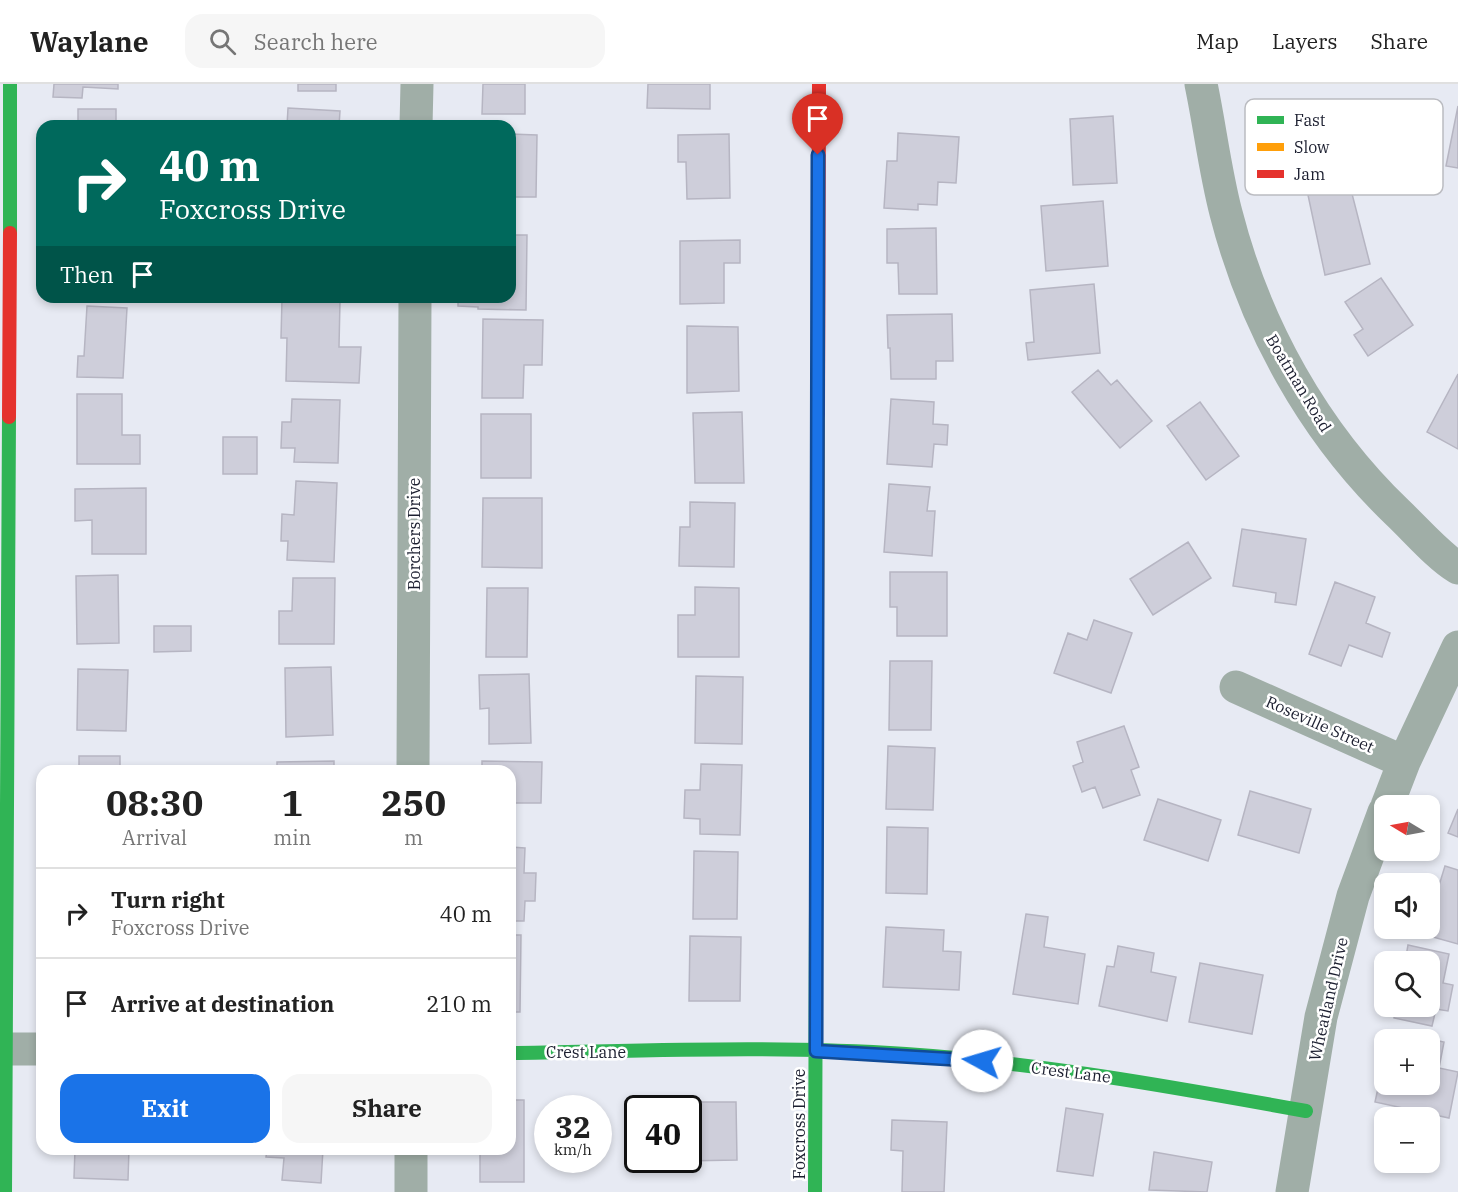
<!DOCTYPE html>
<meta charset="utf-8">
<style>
body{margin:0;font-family:"IBM Plex Serif",serif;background:#f6f6f6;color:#222;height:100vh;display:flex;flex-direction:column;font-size:22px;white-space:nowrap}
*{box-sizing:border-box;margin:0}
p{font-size:20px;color:#767676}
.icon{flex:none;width:33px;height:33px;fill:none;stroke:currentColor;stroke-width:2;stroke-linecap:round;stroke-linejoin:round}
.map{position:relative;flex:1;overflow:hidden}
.side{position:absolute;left:36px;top:681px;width:480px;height:390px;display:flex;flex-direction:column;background:#fff;border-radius:18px;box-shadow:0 3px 9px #0003}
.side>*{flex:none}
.top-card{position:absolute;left:36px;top:36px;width:480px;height:183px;border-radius:18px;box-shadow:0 3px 9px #0003;background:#00695c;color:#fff;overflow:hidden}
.needle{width:39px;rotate:280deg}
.fabs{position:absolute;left:1374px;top:711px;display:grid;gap:12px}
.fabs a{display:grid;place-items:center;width:66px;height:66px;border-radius:12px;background:#fff;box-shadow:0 3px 9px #0003;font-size:30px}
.speed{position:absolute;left:534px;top:1011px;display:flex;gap:12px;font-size:30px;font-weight:700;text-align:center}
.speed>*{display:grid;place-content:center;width:78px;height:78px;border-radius:50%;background:#fff;box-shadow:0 3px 9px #0003;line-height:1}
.speed small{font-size:15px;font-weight:400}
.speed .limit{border:3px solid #111;border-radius:9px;background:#fff;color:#111}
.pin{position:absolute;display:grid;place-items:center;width:51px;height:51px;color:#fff;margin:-62px -26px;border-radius:50% 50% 50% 0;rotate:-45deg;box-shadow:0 0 6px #0007}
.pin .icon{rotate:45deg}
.me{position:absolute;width:66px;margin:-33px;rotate:276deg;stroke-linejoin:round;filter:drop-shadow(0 0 4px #0008)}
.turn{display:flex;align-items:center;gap:21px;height:126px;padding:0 24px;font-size:27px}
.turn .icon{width:78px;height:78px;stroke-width:2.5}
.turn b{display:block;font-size:42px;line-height:51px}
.then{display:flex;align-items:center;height:57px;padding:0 24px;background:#0003;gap:12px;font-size:22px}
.eta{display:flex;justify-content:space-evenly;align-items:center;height:102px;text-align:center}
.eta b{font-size:36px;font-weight:700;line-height:42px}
.action{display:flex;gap:12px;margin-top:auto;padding:12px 24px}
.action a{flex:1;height:69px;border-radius:18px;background:#1a73e8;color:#fff;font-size:24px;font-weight:700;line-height:69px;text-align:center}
.action a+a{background:#f6f6f6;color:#222}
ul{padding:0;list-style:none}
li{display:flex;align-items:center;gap:18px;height:90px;padding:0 24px;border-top:2px solid #e0e0e0}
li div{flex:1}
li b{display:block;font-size:22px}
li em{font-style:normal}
header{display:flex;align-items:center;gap:36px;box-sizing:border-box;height:84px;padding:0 30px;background:#fff;border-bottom:2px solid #e0e0e0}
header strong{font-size:28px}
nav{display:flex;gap:33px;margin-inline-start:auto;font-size:21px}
.search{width:420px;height:54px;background:#f6f6f6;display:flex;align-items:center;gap:15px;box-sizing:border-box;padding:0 21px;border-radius:18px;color:#767676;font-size:22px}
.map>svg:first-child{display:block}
.building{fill:#ceceda;stroke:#b6b5c2;stroke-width:1.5}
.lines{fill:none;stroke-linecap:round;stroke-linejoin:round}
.street{stroke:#a0aea7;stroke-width:33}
.fast{stroke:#30b455;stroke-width:14}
.slow{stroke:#ff9f0a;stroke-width:14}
.jam{stroke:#e5322d;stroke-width:14}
.route-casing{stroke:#114b97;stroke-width:15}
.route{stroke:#1a73e8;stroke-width:10}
.labels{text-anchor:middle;stroke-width:5;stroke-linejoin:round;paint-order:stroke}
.street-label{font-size:16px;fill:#1c1f30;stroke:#fff}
.key{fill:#fff;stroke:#bbbcc1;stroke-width:1.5}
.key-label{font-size:16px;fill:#1c1f30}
</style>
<header>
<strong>Waylane</strong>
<div class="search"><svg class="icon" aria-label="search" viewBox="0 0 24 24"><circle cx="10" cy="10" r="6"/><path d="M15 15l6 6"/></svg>Search here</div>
<nav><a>Map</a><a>Layers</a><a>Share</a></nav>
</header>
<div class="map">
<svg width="1458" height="1108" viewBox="0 0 1458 1108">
<rect width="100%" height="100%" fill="#e7eaf3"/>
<!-- building -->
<path class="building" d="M54 0H118V5L83 3 82 14 53 13Z
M298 0H336V7H298Z
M483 0H525V30H482Z
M648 0H710V25L647 24Z
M1458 22V84L1446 82Z
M288 24 340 27 339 42H287Z
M78 25H116V42H78Z
M1113 32 1117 99 1073 101 1070 35Z
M898 49 959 53 956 99 938 98 937 121 918 120V126L884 124 887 77H897Z
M510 50 537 51 536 113H510Z
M729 50 730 114 687 115 686 78H678V51Z
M1350 102 1370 180 1325 191 1308 111Z
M1103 117 1108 182 1046 187 1041 122Z
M936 144 937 210H899L898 179H887V145Z
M510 151H527L526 226 478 225V223L458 222V213H510Z
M740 156V179H724V219L680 220V157Z
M1381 194 1413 241 1368 272 1354 251 1363 245 1345 218Z
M1094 200 1100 269 1028 276 1026 259 1034 258 1030 206Z
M282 215 340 217 339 263H361L359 299 286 297 287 254H281Z
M87 222 127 224 123 294 77 293 78 272H84Z
M952 230 953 277H936V295H891L890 264H888L887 231Z
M483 235 543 236 542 281H524L523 314H482Z
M687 242 738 243 739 307 687 309Z
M1098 286 1111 301 1117 296 1152 337 1120 364 1072 308Z
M1458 290V365L1427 348Z
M77 310H122V351H140V380H77Z
M292 315 340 316 338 379 294 378 295 364H281L282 338H291Z
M891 315 934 318 933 340 948 341 947 361 934 360 932 383 887 380Z
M1200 318 1239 372 1206 396 1167 342Z
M742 328 744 399H695L693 329Z
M481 330H531V394H481Z
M223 353H257V390H223Z
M296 397 337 399 334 478 287 476 288 457H281L282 430 294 431Z
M889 400 930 403 927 427H935L932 472 884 468Z
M146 404V470H92V436L75 437V405Z
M483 414H542V484L482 483Z
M690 418 735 419 734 483 679 482 680 443H690Z
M1242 445 1306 455 1296 521 1275 518 1276 509 1233 502Z
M1188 458 1211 494 1153 531 1130 495Z
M890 488H947V552H897V523H890Z
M118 491 119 559 77 560 76 492Z
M293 494H335L334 560H279V527H292Z
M1335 498 1375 513 1366 539 1390 549 1382 573 1349 561 1341 582 1309 570Z
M695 503 739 504V573H678V531H695Z
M487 504H528L527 573H486Z
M1094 536 1132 549 1111 609 1054 589 1068 549 1087 556Z
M154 542H191V567L154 568Z
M890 577H932L931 646H889Z
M331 583 333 651 286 653 285 584Z
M78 585 128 586 126 647 77 646Z
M529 590 531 659 489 660V624L480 625 479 591Z
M696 592 743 593 742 660 695 659Z
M1124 642 1139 683 1131 686 1140 711 1103 724 1095 703 1082 708 1073 682 1083 678 1077 658Z
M888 662 935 664 933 726 886 725Z
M79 672H120V687H79Z
M334 677V687H277V678Z
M482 677 542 678 541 719H513L512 745H510V687H482Z
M701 680 742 681 740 751 700 750V735L684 734 685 706H700Z
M1250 707 1311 725 1299 769 1238 751Z
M1158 715 1221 736 1208 777 1144 756Z
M1458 725V753L1448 749Z
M887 743 928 744 927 810 886 809Z
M510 763 525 764 524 789H536L535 817H525L524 837H510Z
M694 767 738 768 737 835H693Z
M1445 782 1458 786V860L1415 848 1416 844H1430V806L1437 808Z
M1026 830 1048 833 1044 863 1085 870 1078 920 1013 910Z
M886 843 944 846 943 867 961 868 959 906 883 903Z
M510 851H521L520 928H510Z
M690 852 741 853 740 917H689Z
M1408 861 1449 870 1443 899 1453 901 1448 927 1436 925 1432 942 1394 934 1396 922H1430V878H1405Z
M1118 862 1154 869 1151 888 1176 893 1167 937 1099 922 1107 882 1114 883Z
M1200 879 1263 891 1252 950 1189 938Z
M1401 949 1444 958 1439 984 1458 988 1449 1034 1375 1018 1384 977V1000H1430V956H1400Z
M510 1016H524V1098H480V1065H510Z
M694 1018H736L737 1076 683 1077 688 1076V1037L694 1036Z
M1066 1024 1103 1030 1093 1092 1057 1087Z
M892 1036 947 1038 944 1108H902L903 1067 891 1066Z
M75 1065H129L128 1096 74 1094Z
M267 1065H323L321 1099 282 1096 284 1074 266 1073Z
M1154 1068 1212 1078 1207 1108 1149 1106Z"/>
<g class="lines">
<!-- street -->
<path class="street" d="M1201 0C1210 43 1215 87 1226 129 1255 242 1314 349 1398 429 1416 446 1437 471 1458 484
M416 42 417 0
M1236 603 1404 678
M413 687 415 213
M1387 722 1404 678 1458 563
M0 965H42
M411 1108V1065
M1292 1108 1321 933 1353 812 1384 728"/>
<!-- fast -->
<path class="fast" d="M10 149V0
M510 969C642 967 774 961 906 970 1040 979 1173 1003 1306 1027
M5 1108 9 333
M815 1108 817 549"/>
<!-- slow -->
<path class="slow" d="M817 549 818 330"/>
<!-- jam -->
<path class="jam" d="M818 330 819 0
M9 333 10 149"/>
</g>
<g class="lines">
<!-- route casing -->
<g class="route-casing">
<path id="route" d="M818 71 816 967 982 977"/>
</g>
<!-- route -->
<use href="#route" class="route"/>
</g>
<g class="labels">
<!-- street labels -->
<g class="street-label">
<text transform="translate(1299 299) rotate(59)" y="6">Boatman Road</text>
<text transform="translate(414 450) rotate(-90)" y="6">Borchers Drive</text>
<text transform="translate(1320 640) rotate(24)" y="6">Roseville Street</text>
<text transform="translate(1328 915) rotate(-77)" y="6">Wheatland Drive</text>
<text x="586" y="974">Crest Lane</text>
<text transform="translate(1071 988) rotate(7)" y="6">Crest Lane</text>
<text transform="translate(799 1040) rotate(-90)" y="6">Foxcross Drive</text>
</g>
</g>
<!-- legend -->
<rect x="1245" y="15" width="198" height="96" rx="9" class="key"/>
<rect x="1257" y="32" width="27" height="8" fill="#30b455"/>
<rect x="1257" y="59" width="27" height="8" fill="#ff9f0a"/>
<rect x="1257" y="86" width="27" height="8" fill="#e5322d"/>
<g class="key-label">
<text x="1294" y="42">Fast</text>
<text x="1294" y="69">Slow</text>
<text x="1294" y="96">Jam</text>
</g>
</svg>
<div class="fabs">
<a><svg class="needle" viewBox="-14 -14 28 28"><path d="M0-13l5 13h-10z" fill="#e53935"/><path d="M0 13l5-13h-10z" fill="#767676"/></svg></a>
<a><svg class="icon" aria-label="sound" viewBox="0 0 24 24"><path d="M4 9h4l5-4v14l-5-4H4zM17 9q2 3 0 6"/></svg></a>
<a><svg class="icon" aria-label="search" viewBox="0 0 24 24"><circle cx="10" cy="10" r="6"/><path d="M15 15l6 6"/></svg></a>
<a>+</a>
<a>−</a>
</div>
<div class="speed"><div>32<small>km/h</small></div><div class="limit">40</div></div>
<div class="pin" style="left:818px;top:71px;background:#d93025"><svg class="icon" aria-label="arrive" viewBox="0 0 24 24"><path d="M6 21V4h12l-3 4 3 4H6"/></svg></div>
<svg class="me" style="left:982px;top:977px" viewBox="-20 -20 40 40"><circle r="19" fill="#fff"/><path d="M0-13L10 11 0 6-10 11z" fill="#1a73e8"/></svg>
<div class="top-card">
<div class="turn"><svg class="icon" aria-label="right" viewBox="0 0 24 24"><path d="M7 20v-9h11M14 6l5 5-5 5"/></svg><div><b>40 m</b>Foxcross Drive</div></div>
<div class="then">Then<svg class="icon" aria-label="arrive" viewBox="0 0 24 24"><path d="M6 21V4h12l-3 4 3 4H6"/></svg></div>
</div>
<section class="side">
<div class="eta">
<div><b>08:30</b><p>Arrival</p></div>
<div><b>1</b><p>min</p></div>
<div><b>250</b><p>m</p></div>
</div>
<ul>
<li><svg class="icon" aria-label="right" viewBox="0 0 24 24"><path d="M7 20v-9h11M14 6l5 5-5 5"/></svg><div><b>Turn right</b><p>Foxcross Drive</p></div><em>40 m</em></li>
<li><svg class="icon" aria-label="arrive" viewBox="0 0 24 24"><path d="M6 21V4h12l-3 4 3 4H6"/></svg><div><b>Arrive at destination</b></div><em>210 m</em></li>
</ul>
<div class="action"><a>Exit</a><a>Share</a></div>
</section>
</div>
